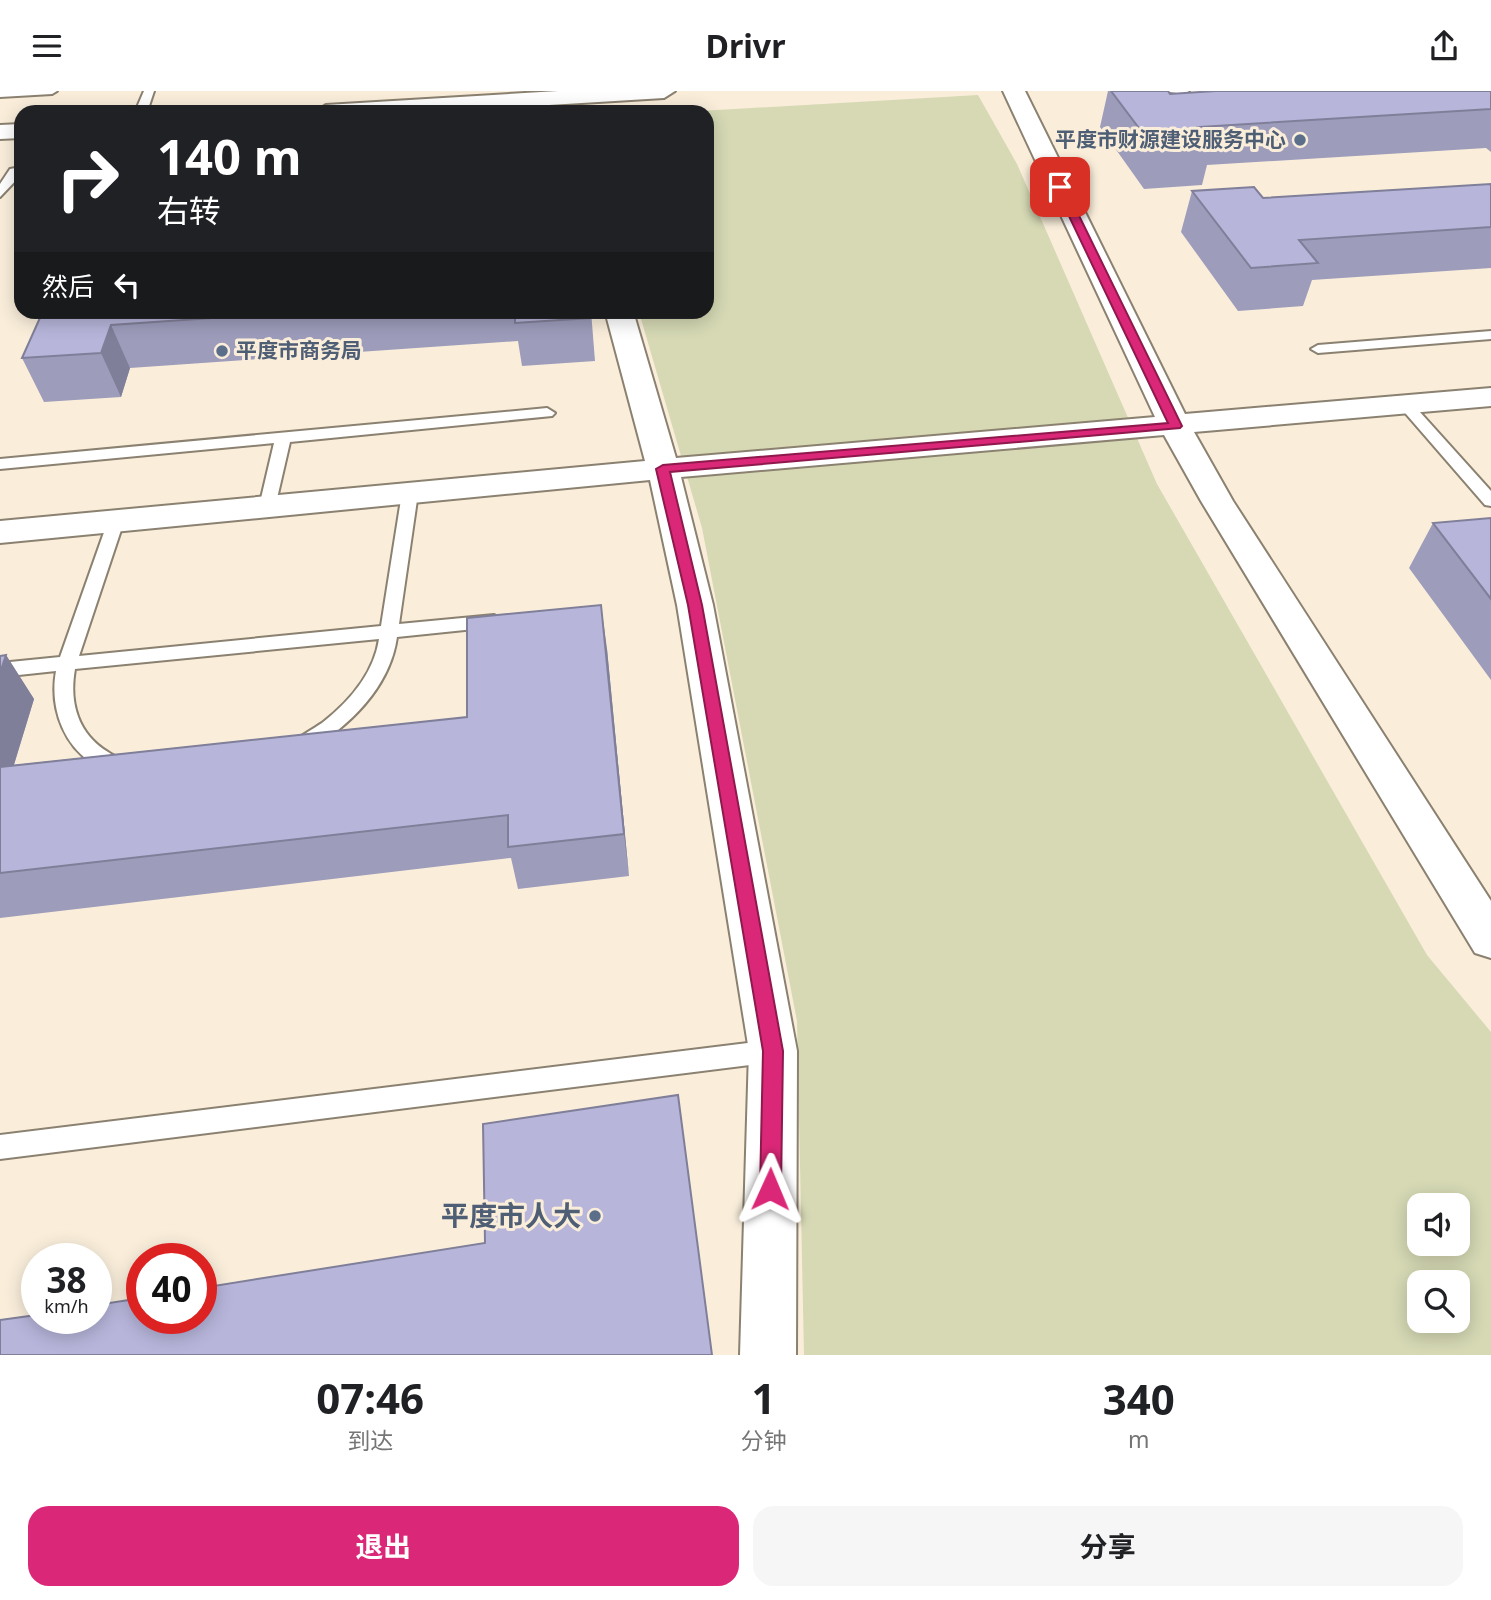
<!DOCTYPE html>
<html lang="zh">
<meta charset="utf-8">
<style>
body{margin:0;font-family:"Noto Sans","Noto Sans SC",sans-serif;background:#f6f6f6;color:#202124;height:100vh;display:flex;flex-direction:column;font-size:26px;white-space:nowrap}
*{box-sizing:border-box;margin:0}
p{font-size:23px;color:#757577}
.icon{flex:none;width:38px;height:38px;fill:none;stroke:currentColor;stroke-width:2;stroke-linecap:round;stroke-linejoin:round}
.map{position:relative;height:1264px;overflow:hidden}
.details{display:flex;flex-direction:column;background:#fff;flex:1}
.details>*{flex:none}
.top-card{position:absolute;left:14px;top:14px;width:700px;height:214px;border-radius:21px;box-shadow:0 4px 18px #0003;background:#202124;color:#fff;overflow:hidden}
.controls{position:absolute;left:1407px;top:1102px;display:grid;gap:14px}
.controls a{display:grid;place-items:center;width:63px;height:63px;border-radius:14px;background:#fff;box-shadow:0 4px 18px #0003;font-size:35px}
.speed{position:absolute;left:21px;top:1152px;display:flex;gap:14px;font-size:35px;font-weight:700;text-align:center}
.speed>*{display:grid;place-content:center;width:91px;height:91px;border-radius:50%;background:#fff;box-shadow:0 4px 18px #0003;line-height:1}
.speed small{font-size:18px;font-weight:400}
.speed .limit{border:10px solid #d22;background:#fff;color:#111}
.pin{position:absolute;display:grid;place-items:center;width:60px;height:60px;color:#fff;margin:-30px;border-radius:14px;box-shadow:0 4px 10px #0006}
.me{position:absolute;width:77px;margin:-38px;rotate:1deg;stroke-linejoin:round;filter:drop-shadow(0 0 5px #0008)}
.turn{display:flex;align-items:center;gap:24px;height:147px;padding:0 28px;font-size:32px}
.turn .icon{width:91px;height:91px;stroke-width:2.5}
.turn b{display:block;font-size:49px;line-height:60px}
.then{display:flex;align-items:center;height:66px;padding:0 28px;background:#0003;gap:14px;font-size:26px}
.eta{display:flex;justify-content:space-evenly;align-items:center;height:119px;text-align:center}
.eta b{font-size:42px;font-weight:700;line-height:49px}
.cta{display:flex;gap:14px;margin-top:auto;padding:14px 28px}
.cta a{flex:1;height:80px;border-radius:21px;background:#db2777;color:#fff;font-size:28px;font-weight:700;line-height:80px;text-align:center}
.cta a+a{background:#f6f6f6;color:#202124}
header{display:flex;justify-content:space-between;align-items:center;height:91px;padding:0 28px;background:#fff;font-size:32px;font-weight:700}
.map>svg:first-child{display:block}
.green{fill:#d6d9b4;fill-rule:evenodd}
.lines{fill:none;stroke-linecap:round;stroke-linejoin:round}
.service-casing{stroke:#8b8170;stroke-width:4}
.tertiary-casing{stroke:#8b8170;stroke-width:4}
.service{fill:#fff;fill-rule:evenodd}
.tertiary{fill:#fff;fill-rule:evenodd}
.wall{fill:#9d9cbb}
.shaded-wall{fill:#807f99}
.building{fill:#b7b5da;stroke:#807f99;stroke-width:2}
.route{fill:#db2777;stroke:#8e194d;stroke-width:2}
.service-dot{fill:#5c6f8a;stroke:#faeedb;stroke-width:2.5}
.labels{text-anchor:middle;stroke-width:6;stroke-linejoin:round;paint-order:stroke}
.far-service-label{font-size:21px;font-weight:bold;fill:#4e5e75;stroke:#faeedb;text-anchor:end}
.near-service-label{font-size:28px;font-weight:bold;fill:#4e5e75;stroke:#faeedb;text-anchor:end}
</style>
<header><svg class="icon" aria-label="menu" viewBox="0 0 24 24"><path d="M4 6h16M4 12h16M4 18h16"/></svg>Drivr<svg class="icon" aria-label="share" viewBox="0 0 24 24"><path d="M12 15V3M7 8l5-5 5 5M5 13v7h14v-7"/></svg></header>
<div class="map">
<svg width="1491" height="1264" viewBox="0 0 1491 1264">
<rect width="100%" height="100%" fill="#faeedb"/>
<!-- green -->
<path class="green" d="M978 4 1017 73 1157 393 1427 864 1491 941V1264H804L797 930 702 437 639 221 707 220V21H682ZM1419 1115H1458V1153H1419ZM1419 1192H1458V1230H1419Z"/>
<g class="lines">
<!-- service casing -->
<g class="service-casing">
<path id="service" d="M0 0H57L52 3 0 6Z
M144 0H154L147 21H135Z
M1163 0H1189L1184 3Z
M21 76V84L0 106V93L10 78Z
M1491 240V248L1318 262 1311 258 1318 254Z
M1405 308 1410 310 1491 400V415L1485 414 1400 316V310Z
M547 317 555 322 552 325 290 351 275 416 267 421 259 416 274 352 0 378V368Z
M410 397 418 402 399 533 494 524 503 530 494 536 397 546C390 596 350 634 309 660H295L292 655C298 645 312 639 322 632 349 611 374 582 379 548L75 578C69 612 78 643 108 661 116 667 126 667 131 676L128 681C118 685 111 680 102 677 65 661 49 618 56 580L0 586V572L60 566 108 430 116 425 124 430 79 565 381 535 402 402Z
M773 949 781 952 785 960 781 968 773 971 0 1068V1044Z"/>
</g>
<!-- tertiary casing -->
<g class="tertiary-casing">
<path id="tertiary" d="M558 0H675L664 7 433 21H315L326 14Z
M1003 0H1025L1185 323 1491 297V315L1194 341 1233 410 1491 810V867L1475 862 1201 410 1164 344 681 386 713 514 797 960 796 1264H740L749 960 677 514 650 389 0 452V430L645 370 605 220H633L676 367 1155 326Z
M21 33V47L0 48V34Z"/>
</g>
<!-- service -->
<use href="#service" class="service"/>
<!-- tertiary -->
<use href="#tertiary" class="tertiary"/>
</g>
<!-- wall -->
<path class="wall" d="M1108 0 1170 3 1491 0V61L1486 57 1207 74 1202 94 1144 98 1100 36Z
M1491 93V177L1312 189 1303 215 1238 220 1181 141 1192 100 1263 107Z
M43 220H591L595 270 522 275 518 250 130 277 121 306 44 311 22 267Z
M1491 427V589L1409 477 1433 432Z
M607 558 629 785 518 798 511 767 0 827V565L6 564 34 608 14 674 467 626Z"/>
<!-- shaded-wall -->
<path class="shaded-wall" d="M111 234 130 277 121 306 101 262Z
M601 514 607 558 629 785 624 743Z
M6 564 34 608 0 719V582Z"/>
<!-- building -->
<path class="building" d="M1111 0H1168L1170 3 1215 0H1491V18L1198 36 1213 53 1154 57Z
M1491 93V136L1299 149 1318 172 1251 177 1192 100 1254 96 1263 107Z
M43 220H315L111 234 101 262 22 267Z
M515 220H590L591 227 515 232Z
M1491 427V508L1433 432Z
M601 514 624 743 508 756V724L0 782V676L467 626V527Z
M6 564 0 582V565Z
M678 1004 712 1264H0V1229L37 1224V1227H96V1214L142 1207V1227H201V1197L485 1152 483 1033Z"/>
<!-- route -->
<path class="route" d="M1060 93 1065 96 1182 335 1180 337 670 381 702 514 783 960 781 1098 778 1106 770 1109 763 1106 760 1098 763 960 688 514 656 378 663 374 1168 332 1055 96Z"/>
<!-- markers -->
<g class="service-dot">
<circle cx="1300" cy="49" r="7"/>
<circle cx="222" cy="260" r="7"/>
<circle cx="595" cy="1125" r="7"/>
</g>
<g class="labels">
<!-- far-service labels -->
<g class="far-service-label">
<text x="1286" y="56">平度市财源建设服务中心</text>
<text x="236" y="267" text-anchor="start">平度市商务局</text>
</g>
<!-- near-service labels -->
<g class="near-service-label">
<text x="581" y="1135">平度市人大</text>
</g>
</g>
</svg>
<div class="controls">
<a><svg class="icon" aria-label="sound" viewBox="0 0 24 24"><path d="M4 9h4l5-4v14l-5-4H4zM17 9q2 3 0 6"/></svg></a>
<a><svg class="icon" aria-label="search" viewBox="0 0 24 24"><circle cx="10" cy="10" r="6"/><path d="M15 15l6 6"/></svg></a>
</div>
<div class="speed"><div>38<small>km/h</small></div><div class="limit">40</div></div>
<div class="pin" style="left:1060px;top:96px;background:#d93025"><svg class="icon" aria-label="arrive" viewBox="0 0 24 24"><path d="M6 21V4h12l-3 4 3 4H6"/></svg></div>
<svg class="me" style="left:770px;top:1098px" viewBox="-20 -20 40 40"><path d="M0-17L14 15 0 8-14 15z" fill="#db2777" stroke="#fff" stroke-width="4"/></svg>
<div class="top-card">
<div class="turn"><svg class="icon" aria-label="right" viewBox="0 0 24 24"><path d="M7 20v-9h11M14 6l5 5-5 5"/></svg><div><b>140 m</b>右转</div></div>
<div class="then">然后<svg class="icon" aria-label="left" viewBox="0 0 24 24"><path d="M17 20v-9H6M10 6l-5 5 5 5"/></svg></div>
</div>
</div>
<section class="details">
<div class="eta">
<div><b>07:46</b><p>到达</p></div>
<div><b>1</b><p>分钟</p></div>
<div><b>340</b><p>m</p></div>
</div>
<div class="cta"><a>退出</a><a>分享</a></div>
</section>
